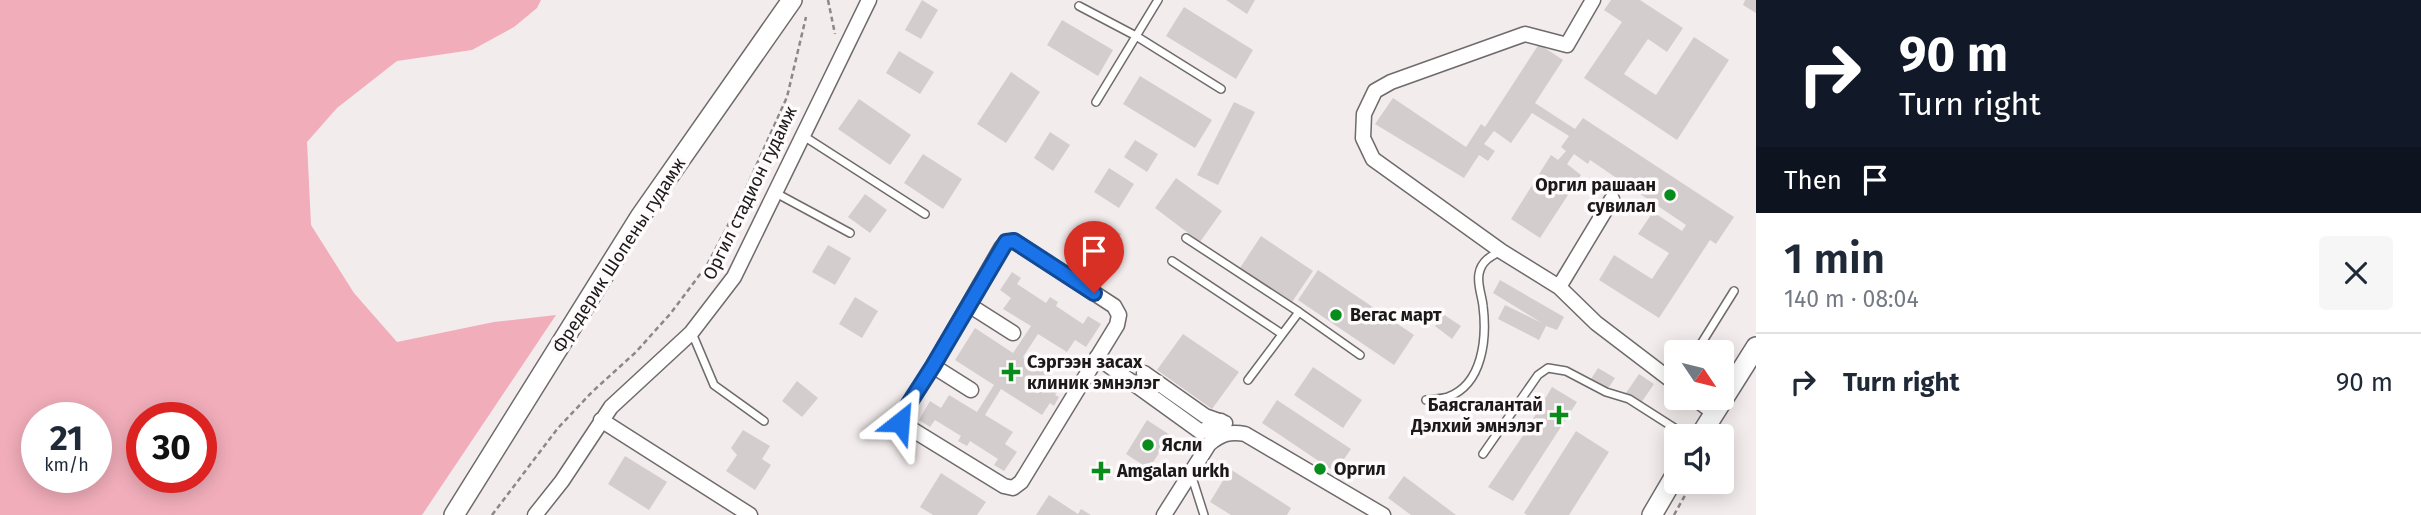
<!DOCTYPE html>
<meta charset="utf-8">
<style>
body{margin:0;font-family:"Fira Sans",sans-serif;background:#f6f6f7;color:#1f2937;height:100vh;display:flex;flex-direction:column;font-size:26px;white-space:nowrap}
*{box-sizing:border-box;margin:0}
p{font-size:23px;color:#747a83}
.icon{flex:none;width:38px;height:38px;fill:none;stroke:currentColor;stroke-width:2;stroke-linecap:round;stroke-linejoin:round}
.map{position:relative;flex:1;overflow:hidden}
.panel{display:flex;flex-direction:column;background:#fff;width:665px}
.panel>*{flex:none}
.top-card{background:#111827;color:#fff;overflow:hidden}
.needle{width:46px;rotate:125deg}
.controls{position:absolute;left:1664px;top:340px;display:grid;gap:14px}
.controls a{display:grid;place-items:center;width:70px;height:70px;border-radius:7px;background:#fff;box-shadow:0 4px 18px #0003;font-size:35px}
.speed{position:absolute;left:21px;top:402px;display:flex;gap:14px;font-size:35px;font-weight:700;text-align:center}
.speed>*{display:grid;place-content:center;width:91px;height:91px;border-radius:50%;background:#fff;box-shadow:0 4px 18px #0003;line-height:1}
.speed small{font-size:18px;font-weight:400}
.speed .limit{border:10px solid #d22;background:#fff;color:#111}
.pin{position:absolute;display:grid;place-items:center;width:60px;height:60px;color:#fff;margin:-72px -30px;border-radius:50% 50% 50% 0;rotate:-45deg;box-shadow:0 0 7px #0007}
.pin .icon{rotate:45deg}
.me{position:absolute;width:77px;margin:-38px;rotate:28deg;stroke-linejoin:round;filter:drop-shadow(0 0 5px #0008)}
.turn{display:flex;align-items:center;gap:24px;height:147px;padding:0 28px;font-size:32px}
.turn .icon{width:91px;height:91px;stroke-width:2.5}
.turn b{display:block;font-size:49px;line-height:60px}
.then{display:flex;align-items:center;height:66px;padding:0 28px;background:#0003;gap:14px;font-size:26px}
.round{display:grid;place-items:center;flex:none;width:74px;height:74px;border-radius:7px;background:#f6f6f7}
.summary{display:flex;align-items:center;justify-content:space-between;height:119px;padding:0 28px}
h1{font-size:42px;font-weight:600;line-height:52px}
ul{padding:0;list-style:none}
li{display:flex;align-items:center;gap:21px;height:98px;padding:0 28px;border-top:2px solid #e0e1e3}
li div{flex:1}
li b{display:block;font-size:26px}
li em{font-style:normal}
main{display:flex;flex:1;min-height:0}
.map>svg:first-child{display:block}
.green{fill:#f1adba;fill-rule:evenodd}
.building{fill:#d4cdce}
.lines{fill:none;stroke-linecap:round;stroke-linejoin:round}
.lane-casing{stroke:#6f6a6b;stroke-width:10}
.street-casing{stroke:#6f6a6b;stroke-width:17}
.secondary-casing{stroke:#6f6a6b;stroke-width:22}
.path{stroke:#8c8788;stroke-width:2.5;stroke-dasharray:5 3.5;stroke-linecap:butt}
.lane{stroke:#fff;stroke-width:7}
.street{stroke:#fff;stroke-width:14}
.secondary{stroke:#fff;stroke-width:19}
.route-casing{stroke:#114b97;stroke-width:18}
.route{stroke:#1a73e8;stroke-width:12}
.poi-dot{fill:#088d1c;stroke:#fffafb;stroke-width:2.5}
.labels{text-anchor:middle;stroke-width:7;stroke-linejoin:round;paint-order:stroke}
.poi-label{font-size:18px;font-weight:bold;fill:#1b191a;stroke:#fffafb;text-anchor:start}
.street-label{font-size:18px;fill:#1b191a;stroke:#fffafb}
</style>
<main>
<div class="map">
<svg width="1756" height="515" viewBox="0 0 1756 515">
<rect width="100%" height="100%" fill="#f3eced"/>
<!-- green -->
<path class="green" d="M0 0H541L537 8 514 27 472 50 397 61 337 108 307 142 311 225 354 293 397 342 494 322 556 315 422 515H0ZM37 418H96V478H37ZM142 418H201V478H142Z"/>
<!-- building -->
<path class="building" d="M922 0 938 10 921 39 905 30Z
M1226 0H1255L1247 14Z
M1611 0H1640L1683 28 1667 52 1648 39 1624 74 1656 95 1694 37 1729 60 1677 140 1584 78 1622 22 1604 10Z
M1745 0H1756V13L1743 5Z
M1184 7 1253 50 1236 79 1166 36Z
M1062 20 1113 50 1098 76 1047 45Z
M1539 44 1563 60 1535 103 1575 129 1583 118 1734 217 1716 244 1710 240 1659 318 1599 280 1614 255 1652 279 1669 253 1638 234 1653 212 1682 231 1686 225 1590 160 1588 164 1574 154 1567 164 1581 175 1540 238 1511 219 1551 155 1558 160 1566 151 1561 147 1569 136 1532 113 1511 143 1494 131 1484 144 1495 151 1488 161 1479 155 1464 178 1375 124 1393 98 1466 147 1481 124 1485 127Z
M899 51 934 72 920 94 886 73Z
M1011 72 1040 92 1006 143 977 124Z
M1140 76 1212 120 1195 148 1123 104Z
M859 99 911 135 890 165 838 129Z
M1234 102 1255 112 1218 185 1197 175Z
M1050 132 1070 145 1053 171 1034 158Z
M1135 140 1158 154 1147 172 1124 157Z
M923 154 962 179 943 209 904 183Z
M1109 168 1134 184 1119 208 1094 192Z
M1176 178 1222 211 1200 242 1155 208Z
M865 194 887 210 870 233 848 217Z
M1106 225 1121 234 1106 259 1091 250Z
M1261 236 1313 271 1290 305 1238 271Z
M828 245 851 258 835 285 812 272Z
M1318 270 1414 335 1394 365 1298 300Z
M1012 272 1021 278 1017 284 1046 303 1050 297 1058 302 1056 306 1083 324 1088 316 1101 324 1086 347 1075 340 1067 352 1038 334 1023 357 1063 383 1055 395 1059 397 1054 406 1050 403 1042 415 1001 389 985 415 1013 432 1005 444 1017 452 1004 471 994 465 998 459 970 441 967 446 958 441 961 436 935 420 930 427 919 420 930 401 941 408 949 395 977 412 994 385 955 360 975 328 1013 353 1031 326 1003 309 1011 298 1000 290Z
M1500 280 1564 317 1557 330 1546 326 1539 340 1498 319 1505 305 1542 323 1493 293Z
M855 297 878 311 862 338 839 324Z
M1443 314 1461 326 1452 339 1435 326Z
M1183 334 1239 372 1212 409 1157 370Z
M1313 367 1362 400 1343 428 1294 395Z
M1598 368 1615 378 1607 390 1591 379Z
M1639 374 1654 384 1641 403 1626 393Z
M797 381 818 398 802 417 782 401Z
M1552 387 1577 402 1513 501 1488 487 1524 434Z
M1277 400 1351 449 1335 472 1262 423Z
M1147 420 1170 435 1149 469 1126 454Z
M743 430 770 446 762 459 771 465 755 490 726 471 737 455 731 448Z
M1576 431 1609 452 1569 515H1527L1524 513Z
M625 456 667 482 649 510 608 484Z
M1230 469 1291 508 1287 515H1231L1210 502Z
M941 473 986 502 977 515H933L920 507Z
M1404 476 1456 515H1411L1388 498Z
M1049 495 1078 514 1081 509 1091 515H1036Z"/>
<g class="lines">
<!-- lane casing -->
<g class="lane-casing">
<path id="lane" d="M1079 6 1136 36 1221 89
M1096 102 1158 0
M802 135 925 214
M774 192 850 233
M1186 238 1299 312
M1172 261 1282 334
M692 333 714 385 764 421
M1696 352 1734 291
M1248 380 1299 312 1360 355
M1426 400C1433 399 1441 399 1448 397 1483 384 1487 338 1483 306 1482 296 1477 284 1479 274 1481 261 1491 256 1501 251
M1483 454 1538 375 1548 368 1566 371 1606 392 1629 399 1687 436
M1191 474 1204 515"/>
</g>
<!-- street casing -->
<g class="street-casing">
<path id="street" d="M1612 199 1559 287 1596 323 1676 384
M1014 241 1114 306 1119 315 1117 325 1021 482 1013 488 1004 486 900 422 903 413 933 366 1001 248 1006 242Z
M1559 287 1501 251 1373 159 1363 138 1364 114 1375 91 1391 82 1525 34 1567 45 1593 0
M969 305 1013 333
M1097 357 1201 432 1221 421
M933 366 971 390
M1144 373 1205 416 1225 423
M1693 397 1714 413
M601 420 750 515
M535 515 562 481 611 407 691 333 734 277 869 0
M1164 515 1209 444C1221 434 1230 431 1245 434L1383 515"/>
</g>
<!-- secondary casing -->
<g class="secondary-casing">
<path id="secondary" d="M1700 436 1756 347
M454 515 640 217 792 0
M1652 515 1676 474"/>
</g>
<!-- path -->
<path class="path" d="M828 0 835 34
M492 515 558 428 592 392 636 352 671 313 707 265 738 206 787 97 806 17
M1674 515 1693 481"/>
<!-- lane -->
<use href="#lane" class="lane"/>
<!-- street -->
<use href="#street" class="street"/>
<!-- secondary -->
<use href="#secondary" class="secondary"/>
</g>
<g class="lines">
<!-- route casing -->
<g class="route-casing">
<path id="route" d="M900 422 903 413 933 366 1006 242 1014 241 1094 293"/>
</g>
<!-- route -->
<use href="#route" class="route"/>
</g>
<!-- markers -->
<g class="poi-dot">
<circle cx="1670" cy="195" r="7"/>
<circle cx="1336" cy="315" r="7"/>
<path d="M1007.5 361.5h7v7h7v7h-7v7h-7v-7h-7v-7h7z"/>
<path d="M1555.5 404.5h7v7h7v7h-7v7h-7v-7h-7v-7h7z"/>
<circle cx="1148" cy="445" r="7"/>
<circle cx="1320" cy="469" r="7"/>
<path d="M1097.5 460.5h7v7h7v7h-7v7h-7v-7h-7v-7h7z"/>
</g>
<g class="labels">
<!-- poi labels -->
<g class="poi-label">
<text x="1656" y="191" text-anchor="end">Оргил рашаан<tspan x="1656" dy="21">сувилал</tspan></text>
<text x="1350" y="321">Вегас март</text>
<text x="1027" y="368">Сэргээн засах<tspan x="1027" dy="21">клиник эмнэлэг</tspan></text>
<text x="1543" y="411" text-anchor="end">Баясгалантай<tspan x="1543" dy="21">Дэлхий эмнэлэг</tspan></text>
<text x="1162" y="451">Ясли</text>
<text x="1334" y="475">Оргил</text>
<text x="1117" y="477">Amgalan urkh</text>
</g>
<!-- street labels -->
<g class="street-label">
<text transform="translate(750 193) rotate(-64)" y="6">Оргил стадион гудамж</text>
<text transform="translate(619 255) rotate(-57)" y="6">Фредерик Шопены гудамж</text>
</g>
</g>
</svg>
<div class="controls">
<a><svg class="needle" viewBox="-14 -14 28 28"><path d="M0-13l5 13h-10z" fill="#e53935"/><path d="M0 13l5-13h-10z" fill="#747a83"/></svg></a>
<a><svg class="icon" aria-label="sound" viewBox="0 0 24 24"><path d="M4 9h4l5-4v14l-5-4H4zM17 9q2 3 0 6"/></svg></a>
</div>
<div class="speed"><div>21<small>km/h</small></div><div class="limit">30</div></div>
<div class="pin" style="left:1094px;top:293px;background:#d93025"><svg class="icon" aria-label="arrive" viewBox="0 0 24 24"><path d="M6 21V4h12l-3 4 3 4H6"/></svg></div>
<svg class="me" style="left:900px;top:422px" viewBox="-20 -20 40 40"><path d="M0-17L14 15 0 8-14 15z" fill="#1a73e8" stroke="#fff" stroke-width="4"/></svg>
</div>
<section class="panel">
<div class="top-card">
<div class="turn"><svg class="icon" aria-label="right" viewBox="0 0 24 24"><path d="M7 20v-9h11M14 6l5 5-5 5"/></svg><div><b>90 m</b>Turn right</div></div>
<div class="then">Then<svg class="icon" aria-label="arrive" viewBox="0 0 24 24"><path d="M6 21V4h12l-3 4 3 4H6"/></svg></div>
</div>
<div class="summary"><div><h1>1 min</h1><p>140 m · 08:04</p></div><a class="round"><svg class="icon" aria-label="close" viewBox="0 0 24 24"><path d="M6 6l12 12M18 6L6 18"/></svg></a></div>
<ul>
<li><svg class="icon" aria-label="right" viewBox="0 0 24 24"><path d="M7 20v-9h11M14 6l5 5-5 5"/></svg><div><b>Turn right</b></div><em>90 m</em></li>
</ul>
</section>
</main>
